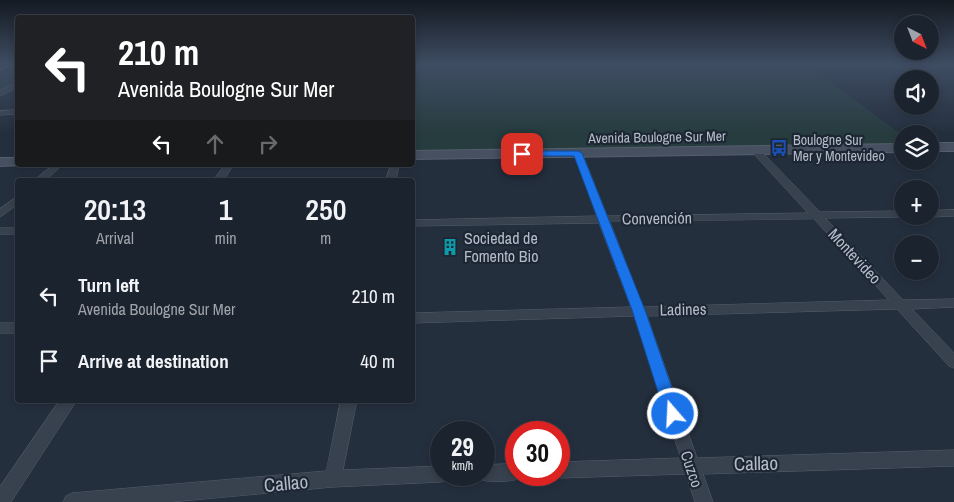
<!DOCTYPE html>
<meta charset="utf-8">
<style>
body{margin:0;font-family:"Archivo Narrow",sans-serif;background:#282f3a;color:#f1f3f6;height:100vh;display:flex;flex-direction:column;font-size:19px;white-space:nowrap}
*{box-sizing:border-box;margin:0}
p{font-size:16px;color:#a0a4aa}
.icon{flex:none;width:28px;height:28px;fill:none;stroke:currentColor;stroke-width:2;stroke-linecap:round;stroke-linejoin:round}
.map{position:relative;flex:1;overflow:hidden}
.drawer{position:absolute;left:15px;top:178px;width:400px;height:225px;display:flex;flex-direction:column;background:#1b232e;border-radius:5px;box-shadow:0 2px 8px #0003,0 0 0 1px #39404a}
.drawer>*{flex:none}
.hud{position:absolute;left:15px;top:15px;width:400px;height:152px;border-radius:5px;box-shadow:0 2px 8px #0003,0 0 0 1px #39404a;background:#202124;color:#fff;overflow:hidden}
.needle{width:32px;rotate:138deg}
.buttons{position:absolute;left:894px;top:15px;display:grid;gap:10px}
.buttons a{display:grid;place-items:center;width:45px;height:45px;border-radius:50%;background:#1b232e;box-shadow:0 2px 8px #0003,0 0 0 1px #39404a;font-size:25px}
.speed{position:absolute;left:430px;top:421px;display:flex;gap:10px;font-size:25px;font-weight:700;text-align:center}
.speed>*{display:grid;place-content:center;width:65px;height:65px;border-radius:50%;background:#1b232e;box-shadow:0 2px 8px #0003,0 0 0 1px #39404a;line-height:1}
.speed small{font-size:12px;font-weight:400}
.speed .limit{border:8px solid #d22;background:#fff;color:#111}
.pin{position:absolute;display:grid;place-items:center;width:42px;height:42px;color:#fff;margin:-21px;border-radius:10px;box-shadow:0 2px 8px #0006}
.me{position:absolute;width:55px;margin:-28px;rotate:341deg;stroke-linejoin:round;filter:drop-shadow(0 0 4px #0008)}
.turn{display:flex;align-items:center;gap:18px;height:105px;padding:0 20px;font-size:22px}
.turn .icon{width:65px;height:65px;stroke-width:2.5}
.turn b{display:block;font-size:35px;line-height:42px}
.lanes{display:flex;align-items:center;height:48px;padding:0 20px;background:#0003;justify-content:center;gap:25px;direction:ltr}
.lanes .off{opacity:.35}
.eta{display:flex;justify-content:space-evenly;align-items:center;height:85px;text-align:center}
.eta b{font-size:30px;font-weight:600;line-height:35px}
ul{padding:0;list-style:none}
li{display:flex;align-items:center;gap:15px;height:65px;padding:0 20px}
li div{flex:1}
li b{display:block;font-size:19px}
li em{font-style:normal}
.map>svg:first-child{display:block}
.green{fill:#263c3f}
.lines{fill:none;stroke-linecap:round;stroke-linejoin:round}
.minor-casing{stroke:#565f6c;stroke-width:1}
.secondary-casing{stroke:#565f6c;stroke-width:2}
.minor{fill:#38414e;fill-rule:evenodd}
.secondary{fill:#465061;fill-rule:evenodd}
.rail{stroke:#5a6575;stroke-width:2.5;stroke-dasharray:3 3;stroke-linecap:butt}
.route{fill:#1a73e8;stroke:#114b97}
.labels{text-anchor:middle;stroke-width:4.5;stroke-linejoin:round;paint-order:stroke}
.far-street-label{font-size:14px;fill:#b4bcc9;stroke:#1d2633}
.far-poi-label{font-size:14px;fill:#b4bcc9;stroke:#1d2633;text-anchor:start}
.street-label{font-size:16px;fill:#b4bcc9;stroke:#1d2633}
.poi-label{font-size:16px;fill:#b4bcc9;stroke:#1d2633;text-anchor:start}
.near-street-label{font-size:19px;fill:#b4bcc9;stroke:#1d2633}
</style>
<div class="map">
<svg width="954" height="502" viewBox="0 0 954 502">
<rect width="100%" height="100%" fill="#242f3e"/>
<!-- green -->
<path class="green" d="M417 64H806L902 135V145L572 150 564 148H526L413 151V89Z
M17 69V81L0 91V78Z"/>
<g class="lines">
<!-- minor casing -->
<g class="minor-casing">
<path id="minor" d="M412 64H418L415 75 412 77Z
M18 82V87L0 96V91Z
M18 110V114L0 115V111Z
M756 148 759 149 820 212 902 211V216H905L902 217 825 218 903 300 954 299V307L912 309 954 353V368L949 366 897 309 647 316 697 458 954 450V466L703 474 713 502H695L686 474 559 478 553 476 559 475V462L681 458 634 316 412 323V313L631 307 599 223 412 226V220L597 216 574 153 578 150 582 153 607 216 808 213 753 153 752 151ZM814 219 889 300 643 307 610 222Z
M53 165H62L46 180H35Z
M225 165H233L224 180H214Z
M391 165H399L396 180H386Z
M18 196V204L0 217V209Z
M954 210V216L930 217 927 216H930V211Z
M0 228H18V234H0Z
M0 323H18V333H0Z
M60 400H77L11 502H0V487Z
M341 400H357L343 470 441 466V475H449L447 480 441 482 333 487 171 502H63L66 496 72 493 326 471Z
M516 464V475H523L522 478C510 482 490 483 478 479L476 475H484V465Z"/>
</g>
<!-- secondary casing -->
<g class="secondary-casing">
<path id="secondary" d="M930 143H954V151H930Z
M902 144V152L412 159V151Z
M0 158H18V165H21L0 166Z"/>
</g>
<!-- minor -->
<use href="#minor" class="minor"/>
<!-- secondary -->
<use href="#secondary" class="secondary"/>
<!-- rail -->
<path class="rail" d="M0 70 12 64"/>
</g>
<!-- sky -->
<linearGradient id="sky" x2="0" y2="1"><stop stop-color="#141a22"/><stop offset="0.48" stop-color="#3f4d63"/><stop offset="1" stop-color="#3f4d63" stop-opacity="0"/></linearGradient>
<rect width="954" height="134" fill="url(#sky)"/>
<!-- route -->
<path class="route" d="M522 151H578L582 153 645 310 681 414 679 418 673 420 668 418 665 414 632 310 574 156H519V152Z"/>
<!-- icons -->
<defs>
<g id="bus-bare" transform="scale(1.35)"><path d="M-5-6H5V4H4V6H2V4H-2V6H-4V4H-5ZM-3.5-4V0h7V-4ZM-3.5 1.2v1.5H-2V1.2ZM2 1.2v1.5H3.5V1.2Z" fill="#1a4fb4" stroke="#1d2633" stroke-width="2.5" paint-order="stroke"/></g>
<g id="building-bare" transform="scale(1.35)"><path d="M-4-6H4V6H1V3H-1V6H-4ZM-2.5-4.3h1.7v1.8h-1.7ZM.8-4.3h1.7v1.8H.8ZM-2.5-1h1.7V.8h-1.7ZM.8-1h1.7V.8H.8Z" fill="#0f9aa8" stroke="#1d2633" stroke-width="2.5" paint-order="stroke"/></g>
</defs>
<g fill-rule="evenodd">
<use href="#bus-bare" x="779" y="148"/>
<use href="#building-bare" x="450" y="247"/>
</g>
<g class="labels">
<!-- far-street labels -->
<g class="far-street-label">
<text transform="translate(657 137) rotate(-1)" y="5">Avenida Boulogne Sur Mer</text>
</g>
<!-- far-poi labels -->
<g class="far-poi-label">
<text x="793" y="145">Boulogne Sur<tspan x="793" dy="16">Mer y Montevideo</tspan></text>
</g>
<!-- street labels -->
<g class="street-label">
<text transform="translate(657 218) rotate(-1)" y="6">Convención</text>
<text transform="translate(855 256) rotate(47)" y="6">Montevideo</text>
<text transform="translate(683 309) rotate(-1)" y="6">Ladines</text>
<text transform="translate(692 469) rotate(71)" y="6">Cuzco</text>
</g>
<!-- poi labels -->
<g class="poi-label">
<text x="464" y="244">Sociedad de<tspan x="464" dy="18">Fomento Bio</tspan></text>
</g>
<!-- near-street labels -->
<g class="near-street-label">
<text transform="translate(756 463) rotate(-1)" y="7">Callao</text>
<text transform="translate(286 483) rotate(-5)" y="7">Callao</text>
</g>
</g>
</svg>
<div class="buttons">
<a><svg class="needle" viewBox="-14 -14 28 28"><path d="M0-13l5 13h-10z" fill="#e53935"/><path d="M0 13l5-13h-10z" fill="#a0a4aa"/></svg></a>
<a><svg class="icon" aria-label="sound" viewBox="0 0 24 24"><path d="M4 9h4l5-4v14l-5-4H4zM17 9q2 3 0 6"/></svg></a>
<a><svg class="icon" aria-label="layers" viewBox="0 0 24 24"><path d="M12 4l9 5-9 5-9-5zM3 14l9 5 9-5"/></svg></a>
<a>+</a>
<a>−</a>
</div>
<div class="speed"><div>29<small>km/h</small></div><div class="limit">30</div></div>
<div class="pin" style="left:522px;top:154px;background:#d93025"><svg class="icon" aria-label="arrive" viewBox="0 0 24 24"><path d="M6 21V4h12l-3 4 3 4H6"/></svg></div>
<svg class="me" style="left:673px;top:414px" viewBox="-20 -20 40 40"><circle r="17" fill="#1a73e8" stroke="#fff" stroke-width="3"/><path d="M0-11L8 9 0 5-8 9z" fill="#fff"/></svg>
<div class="hud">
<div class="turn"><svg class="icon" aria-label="left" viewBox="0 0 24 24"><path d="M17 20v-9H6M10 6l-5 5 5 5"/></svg><div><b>210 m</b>Avenida Boulogne Sur Mer</div></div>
<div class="lanes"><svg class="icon" aria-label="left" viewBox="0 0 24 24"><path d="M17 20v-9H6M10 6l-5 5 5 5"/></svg><svg class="icon off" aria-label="ahead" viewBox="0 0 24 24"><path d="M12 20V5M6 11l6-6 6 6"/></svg><svg class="icon off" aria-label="right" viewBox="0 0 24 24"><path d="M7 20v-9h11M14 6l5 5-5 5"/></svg></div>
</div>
<section class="drawer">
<div class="eta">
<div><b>20:13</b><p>Arrival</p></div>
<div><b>1</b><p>min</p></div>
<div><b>250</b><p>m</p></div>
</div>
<ul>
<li><svg class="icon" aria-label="left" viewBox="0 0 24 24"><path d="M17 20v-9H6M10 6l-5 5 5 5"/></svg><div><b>Turn left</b><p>Avenida Boulogne Sur Mer</p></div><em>210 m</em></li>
<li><svg class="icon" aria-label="arrive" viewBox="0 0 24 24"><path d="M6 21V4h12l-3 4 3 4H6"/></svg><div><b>Arrive at destination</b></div><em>40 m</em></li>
</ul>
</section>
</div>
